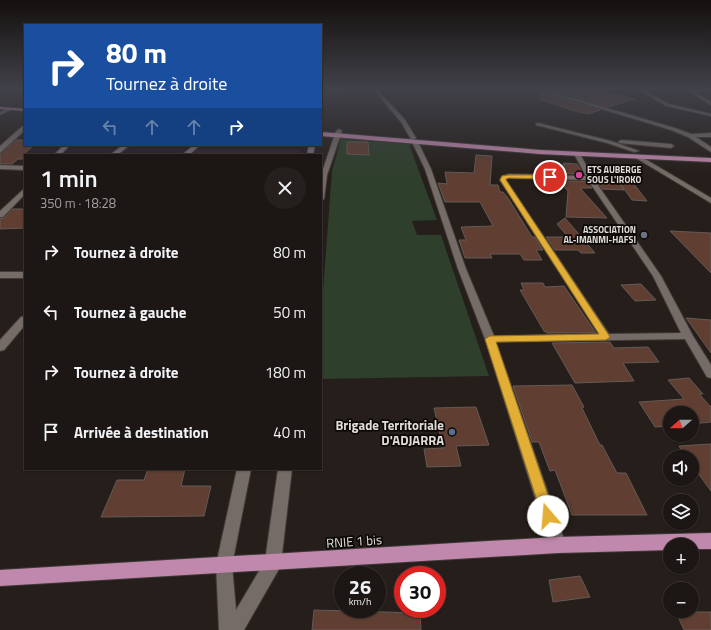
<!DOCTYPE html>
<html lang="fr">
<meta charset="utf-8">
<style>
body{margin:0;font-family:"Titillium Web",sans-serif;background:#251f1d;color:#f1f3f6;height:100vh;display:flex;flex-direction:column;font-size:15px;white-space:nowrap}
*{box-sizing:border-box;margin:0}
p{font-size:13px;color:#a09fa0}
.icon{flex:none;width:22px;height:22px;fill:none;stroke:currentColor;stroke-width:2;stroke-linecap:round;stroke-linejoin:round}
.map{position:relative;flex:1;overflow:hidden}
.sheet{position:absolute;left:24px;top:154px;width:298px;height:316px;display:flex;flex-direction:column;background:#1c1614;border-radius:0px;box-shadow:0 1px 3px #0004,0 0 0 1px #3a3534}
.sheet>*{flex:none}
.hud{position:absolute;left:24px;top:24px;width:298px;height:122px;border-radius:0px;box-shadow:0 1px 3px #0004,0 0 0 1px #3a3534;background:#1a4fa0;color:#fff;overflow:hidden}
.needle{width:26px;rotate:250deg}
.fabs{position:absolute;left:663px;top:406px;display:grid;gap:8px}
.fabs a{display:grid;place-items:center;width:36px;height:36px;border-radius:50%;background:#1c1614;box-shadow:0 1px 3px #0004,0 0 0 1px #3a3534;font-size:20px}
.speed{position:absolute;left:334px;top:566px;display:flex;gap:8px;font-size:20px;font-weight:700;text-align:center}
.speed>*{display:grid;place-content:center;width:52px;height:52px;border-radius:50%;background:#1c1614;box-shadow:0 1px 3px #0004,0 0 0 1px #3a3534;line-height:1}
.speed small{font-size:10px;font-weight:400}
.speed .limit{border:6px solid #d22;background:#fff;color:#111}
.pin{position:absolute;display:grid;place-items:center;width:34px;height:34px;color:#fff;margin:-17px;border:2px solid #fff;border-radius:50%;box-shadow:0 1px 4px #0007}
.me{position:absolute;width:44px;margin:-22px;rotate:342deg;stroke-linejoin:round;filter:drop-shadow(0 0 3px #0008)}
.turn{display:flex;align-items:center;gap:14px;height:84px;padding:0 16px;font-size:18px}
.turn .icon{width:52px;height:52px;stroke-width:2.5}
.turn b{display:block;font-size:28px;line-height:34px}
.lanes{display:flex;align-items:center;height:38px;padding:0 16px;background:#0003;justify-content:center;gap:20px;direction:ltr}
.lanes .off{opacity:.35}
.round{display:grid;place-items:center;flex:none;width:42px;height:42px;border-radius:21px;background:#251f1d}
.head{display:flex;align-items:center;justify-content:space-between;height:68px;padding:0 16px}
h1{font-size:24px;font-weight:600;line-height:30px}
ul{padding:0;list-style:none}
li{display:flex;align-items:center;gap:12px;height:60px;padding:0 16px}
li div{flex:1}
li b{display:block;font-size:15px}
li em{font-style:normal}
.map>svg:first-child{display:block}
.built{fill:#31241d}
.green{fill:#2e3f2b}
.building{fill:#603e32;stroke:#645a56}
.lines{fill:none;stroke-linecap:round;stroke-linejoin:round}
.minor-casing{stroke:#413b38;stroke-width:2}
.major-casing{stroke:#413b38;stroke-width:2}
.minor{fill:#756c67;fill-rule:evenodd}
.major{fill:#c188ad;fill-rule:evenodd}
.route{fill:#e3ae35;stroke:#947122}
.hotel-dot{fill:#d1479c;stroke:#0c0907;stroke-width:1.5}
.worship-dot{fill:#6b7280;stroke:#0c0907;stroke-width:1.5}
.service-dot{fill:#5c6f8a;stroke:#0c0907;stroke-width:1.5}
.labels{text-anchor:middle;stroke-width:3.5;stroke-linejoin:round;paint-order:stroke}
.far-poi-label{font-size:9px;font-weight:bold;fill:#e1dcd9;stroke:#0c0907;text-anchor:start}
.near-poi-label{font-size:13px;font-weight:bold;fill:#e1dcd9;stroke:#0c0907;text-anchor:end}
.near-street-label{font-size:13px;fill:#e1dcd9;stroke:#0c0907}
</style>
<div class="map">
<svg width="711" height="630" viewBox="0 0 711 630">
<rect width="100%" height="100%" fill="#251e1a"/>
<!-- built -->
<path class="built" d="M321 89H369L384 107 321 106Z
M197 150H299L298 155H193Z"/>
<!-- green -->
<path class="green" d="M321 89H344L345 91 338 95 321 96Z
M341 139 409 144 437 220 412 221 417 235H441L489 376 321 379V317L332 171Z"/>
<!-- building -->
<path class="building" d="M547 89H594L635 99 609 107Z
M540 92 600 110 588 114 571 110 539 99Z
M16 140H25V145H34L25 153V159H18L12 164H0V154Z
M347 142H368L369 155 347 154Z
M476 155 492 156 490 185H498L500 192H503L508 198 532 237H535L543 250H536L542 260H524L520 254H490L492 258H465L459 240H466L461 227 493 226 480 202H445L438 183 447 184 445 172 474 173Z
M563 163 577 164 583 174 550 173 552 171 549 165H565Z
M591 172 613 173 624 190 602 189Z
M558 181H587L592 188H580L607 218 566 217 568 191Z
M619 182 633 183 647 201 632 200Z
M12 209H25V228L0 229V218H4Z
M565 218 595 253H581L578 250H555L546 237H568L557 224Z
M670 231 711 233V273Z
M521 283H543L545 287 564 286 596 333H547L544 331 520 290H524Z
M641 284 656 300 635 301 621 285Z
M686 318 711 320V353Z
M610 342 614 348 648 347 659 362 623 363 634 381 575 383 552 343Z
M689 378 703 394H699L711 407V422L692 424V413H670V426L655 427 639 402 684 399 668 380Z
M572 385 584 407 582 408 600 445H602L617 473H626L647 515H572L555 470 550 471 539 442H532L513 386Z
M476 407 489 445 456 446 461 466 427 467 424 449 443 448 434 408Z
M711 444V491L692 465V457H686L679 446Z
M148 469H185L181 486H211L204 516 101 517 117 480H144Z
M580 576 590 597 553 602 549 580Z
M314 610 420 613 421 630H312Z
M676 612H711V630H684Z"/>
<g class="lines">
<!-- minor casing -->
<g class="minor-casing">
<path id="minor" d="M3 89H8L0 93V90Z
M373 89H377L405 120 416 138 415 139H411L401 122Z
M536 89H542L675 128 691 134 711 133V137H696L711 147V152L688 137 671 130Z
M637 89H642L669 104 711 114V116L666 106Z
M685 89 711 90V92L694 91 711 102V105Z
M8 108 12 109 0 115V112Z
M538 123 611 141 639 151 634 152 607 143 536 125V124Z
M25 124 24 131 0 153V146Z
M339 129 342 131 327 175 324 199 321 201V175L336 131Z
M415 140 418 142 431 169 466 269 494 336 599 334 500 180 502 176 509 174 586 176 574 154 577 152 580 154 593 178 661 276 693 336 711 365V378L707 377 685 339 496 342 566 545 564 550 558 553 552 550 550 545 485 339 458 269 425 169 412 142ZM507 178 588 180 653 276 681 333 609 334 506 180Z
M621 140 671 144 674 146 671 148 619 143 618 142Z
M64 145H70L60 155H54Z
M123 145H130L117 155H110Z
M194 145H200L189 155H182Z
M309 145H315L313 155H307Z
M636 156H640L711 198V203L636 158Z
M0 165 25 166V170L0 169Z
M25 188V194L3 217H0V211Z
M0 272H25V278H0Z
M25 316V325L4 350 0 351V340L21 317Z
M237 469H251L232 565 236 610 265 561 278 469H292L281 563 279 569 244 630H219L216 565Z"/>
</g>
<!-- major casing -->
<g class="major-casing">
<path id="major" d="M0 107 25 109V111L0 109Z
M321 132 540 150 711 158V162L540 154 321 136Z
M711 533V549H692V545H670V550L558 553 0 586V570L558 537Z"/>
</g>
<!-- minor -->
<use href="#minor" class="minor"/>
<!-- major -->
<use href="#major" class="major"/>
</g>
<!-- sky -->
<linearGradient id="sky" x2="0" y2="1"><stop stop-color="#14100e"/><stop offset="0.5" stop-color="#404149"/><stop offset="1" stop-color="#404149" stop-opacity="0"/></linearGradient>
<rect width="711" height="177" fill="url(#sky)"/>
<!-- route -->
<path class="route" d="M509 175H550L552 177 550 179 509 178 506 179V180L610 337 606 340 496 342 555 516 553 520 548 522 544 520 542 516 485 339 490 336 599 334 500 180 502 176Z"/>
<!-- markers -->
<circle class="hotel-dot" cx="579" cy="175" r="4"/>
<circle class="worship-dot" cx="644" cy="235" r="4"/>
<circle class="service-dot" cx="452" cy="432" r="4"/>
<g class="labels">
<!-- far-poi labels -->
<g class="far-poi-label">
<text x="587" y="173">ETS AUBERGE<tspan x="587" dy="10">SOUS L'IROKO</tspan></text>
<text x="636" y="233" text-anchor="end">ASSOCIATION<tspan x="636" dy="10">AL-IMANMI-HAFSI</tspan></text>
</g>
<!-- near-poi labels -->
<g class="near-poi-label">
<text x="444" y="430">Brigade Territoriale<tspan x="444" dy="15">D'ADJARRA</tspan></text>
</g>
<!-- near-street labels -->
<g class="near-street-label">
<text transform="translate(354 541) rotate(-4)" y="5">RNIE 1 bis</text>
</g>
</g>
</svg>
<div class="fabs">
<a><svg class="needle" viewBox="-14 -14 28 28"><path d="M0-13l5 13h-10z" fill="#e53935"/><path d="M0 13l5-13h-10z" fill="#a09fa0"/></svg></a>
<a><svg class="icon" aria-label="sound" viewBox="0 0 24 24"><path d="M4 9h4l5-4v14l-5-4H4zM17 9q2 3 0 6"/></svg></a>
<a><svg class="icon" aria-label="layers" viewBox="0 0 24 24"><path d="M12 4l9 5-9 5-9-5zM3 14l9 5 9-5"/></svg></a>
<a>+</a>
<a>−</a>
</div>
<div class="speed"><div>26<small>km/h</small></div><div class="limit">30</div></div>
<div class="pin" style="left:550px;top:177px;background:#d93025"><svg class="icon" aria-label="arrive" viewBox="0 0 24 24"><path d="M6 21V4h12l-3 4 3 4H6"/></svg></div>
<svg class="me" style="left:548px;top:516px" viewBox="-20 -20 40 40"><circle r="19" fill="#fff"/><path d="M0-13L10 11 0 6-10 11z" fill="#e3ae35"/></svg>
<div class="hud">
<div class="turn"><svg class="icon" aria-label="right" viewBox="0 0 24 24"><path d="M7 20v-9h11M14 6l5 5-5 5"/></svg><div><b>80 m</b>Tournez à droite</div></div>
<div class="lanes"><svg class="icon off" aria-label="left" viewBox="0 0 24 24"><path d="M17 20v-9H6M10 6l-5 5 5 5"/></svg><svg class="icon off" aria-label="ahead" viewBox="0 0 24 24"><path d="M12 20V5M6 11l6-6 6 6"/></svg><svg class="icon off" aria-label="ahead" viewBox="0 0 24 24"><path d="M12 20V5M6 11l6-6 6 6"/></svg><svg class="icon" aria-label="right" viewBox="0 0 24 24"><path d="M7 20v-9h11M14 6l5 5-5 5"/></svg></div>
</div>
<section class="sheet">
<div class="head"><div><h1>1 min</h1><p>350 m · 18:28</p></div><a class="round"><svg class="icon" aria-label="close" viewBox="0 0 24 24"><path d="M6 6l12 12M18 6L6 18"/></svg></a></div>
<ul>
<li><svg class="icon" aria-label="right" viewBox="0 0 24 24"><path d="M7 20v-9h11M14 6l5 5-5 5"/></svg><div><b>Tournez à droite</b></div><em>80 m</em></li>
<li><svg class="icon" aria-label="left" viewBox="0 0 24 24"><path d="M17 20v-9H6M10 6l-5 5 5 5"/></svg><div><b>Tournez à gauche</b></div><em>50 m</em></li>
<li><svg class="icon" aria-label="right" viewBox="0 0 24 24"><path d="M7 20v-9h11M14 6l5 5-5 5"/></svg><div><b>Tournez à droite</b></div><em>180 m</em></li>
<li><svg class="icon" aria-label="arrive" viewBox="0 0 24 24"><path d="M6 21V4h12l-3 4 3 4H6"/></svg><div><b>Arrivée à destination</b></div><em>40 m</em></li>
</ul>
</section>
</div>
